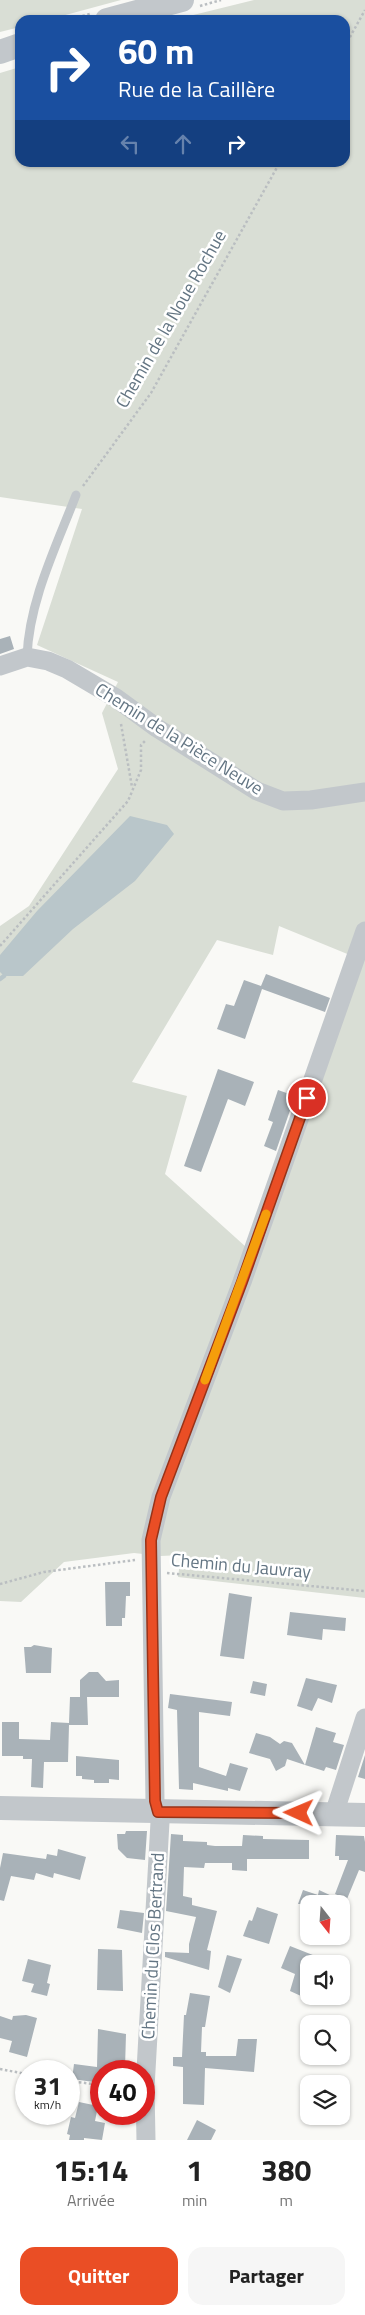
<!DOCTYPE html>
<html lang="fr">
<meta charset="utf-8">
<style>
body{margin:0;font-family:"Titillium Web",sans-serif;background:#f6f6f6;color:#222;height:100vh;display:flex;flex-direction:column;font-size:19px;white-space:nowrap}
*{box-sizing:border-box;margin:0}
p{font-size:16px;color:#767676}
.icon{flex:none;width:28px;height:28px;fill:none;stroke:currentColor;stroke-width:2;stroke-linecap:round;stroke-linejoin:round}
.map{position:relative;height:2140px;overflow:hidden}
.sheet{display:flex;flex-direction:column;background:#fff;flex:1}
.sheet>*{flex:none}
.hud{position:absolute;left:15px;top:15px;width:335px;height:152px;border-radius:15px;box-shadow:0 1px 4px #0004;background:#1a4fa0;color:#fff;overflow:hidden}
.needle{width:32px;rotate:163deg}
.tools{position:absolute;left:300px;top:1895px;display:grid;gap:10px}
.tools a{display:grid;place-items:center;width:50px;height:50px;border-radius:10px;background:#fff;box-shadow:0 1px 4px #0004;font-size:25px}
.speed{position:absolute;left:15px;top:2060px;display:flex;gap:10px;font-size:25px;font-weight:700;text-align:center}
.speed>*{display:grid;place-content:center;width:65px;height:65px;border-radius:50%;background:#fff;box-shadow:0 1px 4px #0004;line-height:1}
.speed small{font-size:12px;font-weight:400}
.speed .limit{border:8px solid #d22;background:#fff;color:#111}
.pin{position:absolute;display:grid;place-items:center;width:42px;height:42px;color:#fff;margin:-21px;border:2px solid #fff;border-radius:50%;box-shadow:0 1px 5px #0007}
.me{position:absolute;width:55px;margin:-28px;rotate:271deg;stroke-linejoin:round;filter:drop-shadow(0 0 4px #0008)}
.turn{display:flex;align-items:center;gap:18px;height:105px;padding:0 20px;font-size:22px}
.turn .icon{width:65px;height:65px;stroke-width:2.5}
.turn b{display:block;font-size:35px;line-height:42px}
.lanes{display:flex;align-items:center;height:48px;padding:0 20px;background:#0003;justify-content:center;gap:25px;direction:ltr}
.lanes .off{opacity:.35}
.eta{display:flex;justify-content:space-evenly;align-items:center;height:85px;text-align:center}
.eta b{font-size:30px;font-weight:700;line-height:35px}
.cta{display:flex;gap:10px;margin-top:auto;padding:10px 20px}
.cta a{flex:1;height:58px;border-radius:15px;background:#ea4e25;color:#fff;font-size:20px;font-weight:700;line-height:58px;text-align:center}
.cta a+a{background:#f6f6f6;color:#222}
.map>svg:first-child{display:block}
.green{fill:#d9ded5;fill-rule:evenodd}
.water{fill:#b9c6ca}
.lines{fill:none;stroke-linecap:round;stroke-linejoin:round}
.stream{stroke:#b9c6ca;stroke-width:4.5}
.building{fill:#a9b2b8}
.path{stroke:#babec1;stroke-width:2.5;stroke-dasharray:2.5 2.5;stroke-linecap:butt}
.service{stroke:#c2c7cb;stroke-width:9}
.minor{stroke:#c2c7cb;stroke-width:19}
.tertiary{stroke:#c2c7cb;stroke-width:24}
.route-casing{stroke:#983318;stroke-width:12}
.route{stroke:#ea4e25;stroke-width:9}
.slow{stroke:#f59e0b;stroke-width:9}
.labels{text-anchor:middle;stroke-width:5;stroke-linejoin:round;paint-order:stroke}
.street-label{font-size:18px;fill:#637583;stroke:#fff}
</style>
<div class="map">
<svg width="365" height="2140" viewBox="0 0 365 2140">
<rect width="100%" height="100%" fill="#f9f9f6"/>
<!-- green -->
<path class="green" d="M0 0H121L47 20H20V27L0 32Z
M254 0H365V1598L178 1577 181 1555 161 1556 134 1553 64 1562 21 1602 0 1601V926L29 906 118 769 102 713 118 682 37 645 82 509 0 497V73L20 67V162H345V20H173ZM279 926 362 960 246 1247 165 1174 187 1096 132 1082 217 940 273 955Z"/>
<!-- water -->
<path class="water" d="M130 816 167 825 174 834 135 881 73 929 23 976H4L0 972V955L37 911Z"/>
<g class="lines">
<!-- stream -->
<path class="stream" d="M0 979 4 976"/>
</g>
<!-- building -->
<path class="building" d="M10 636 14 649 0 654V639Z
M266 974 330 998 325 1012 262 989 245 1039 217 1029 226 1004 234 1006 244 980 261 986Z
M218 1069 254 1082 245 1106 228 1099 201 1172 184 1166Z
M278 1090 295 1096 276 1151 264 1146 273 1122 268 1120Z
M105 1582H130V1596H126L125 1618H122V1626H106Z
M229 1593 252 1597 244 1659 220 1656Z
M290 1612 346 1618 345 1631 323 1629 322 1640 287 1635Z
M34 1645 52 1648 51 1673H26L24 1647H31Z
M89 1672H98L106 1681 119 1680V1697H87L88 1725H69L68 1762H44L43 1788 31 1787 32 1759H23V1756H2V1722H19V1739L50 1740 51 1722 69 1723 70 1697H80V1680Z
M306 1678 337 1685 332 1703 318 1698 312 1711 297 1706Z
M253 1681 267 1684 265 1696 250 1693Z
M170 1694 232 1702 230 1716 199 1712V1767L226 1776 230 1763 248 1768 240 1791 228 1788V1791L193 1783V1790L179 1789 177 1710 168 1708Z
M316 1727 336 1733 333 1742 344 1745 336 1770 326 1767 324 1771 305 1765Z
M256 1733 270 1737 280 1744 284 1741 292 1743 305 1765 287 1759 285 1766 276 1771 270 1759 249 1753Z
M365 1755V1779L358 1777Z
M76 1756 119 1760V1780L109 1779V1783H94V1780L82 1779V1776H76Z
M126 1831H147L145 1860 127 1858 118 1849 117 1834H125Z
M171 1834 183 1835V1841L207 1842V1845L215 1846H242L243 1835 263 1836V1839L309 1840V1859H247V1871L232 1870V1863H205L204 1868 184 1867 183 1896 192 1898V1905L217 1911 207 1950 211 1951 209 1970 165 1957V1952L189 1953V1944L196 1917 166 1911Z
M336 1835 364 1836 365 1842V1872L359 1870 347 1899 335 1894 348 1860H339V1856H335Z
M58 1849 86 1857 80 1880 54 1873 53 1878 36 1873 34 1880 11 1876 4 1901 0 1900V1868L3 1853 46 1859 47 1854 57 1856Z
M303 1890 318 1895 319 1890 349 1904H298Z
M257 1907 278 1914 269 1944 243 1936 249 1920 252 1921Z
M120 1910 144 1913 142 1933 117 1928Z
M290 1946 333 1963 309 1964V1977L301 1996 290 1991 295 1974 281 1968Z
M98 1949 122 1950 123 1991 97 1990Z
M227 1955 242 1959 230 1993 218 1987Z
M28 1959 51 1965 47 1983 50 1984 47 1996 31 1992 34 1984 22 1981Z
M190 1993 210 1996 205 2027H202L201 2052H206V2056H236L238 2039H257L254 2072 205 2068 204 2105 183 2104V2067L173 2066V2057H182L184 2015H186Z
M26 2015 37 2018 27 2057 9 2052 12 2041 0 2038V2016L12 2020 13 2016Z
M98 2029 126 2034 125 2068H114V2071H101V2083L72 2079 74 2064 97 2067Z
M79 2102 98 2106 95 2121 105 2123 102 2140 84 2138V2140H69L70 2135 67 2134 71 2117 75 2118Z
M197 2120 216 2130 211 2140H187Z"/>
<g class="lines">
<!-- path -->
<path class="path" d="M200 6 221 0
M68 20 90 14
M345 46 365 10
M83 486 151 393 280 162
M121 724 132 787
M0 946 128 801 141 770V745L146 740
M167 1573 365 1591
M0 1584 44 1572 135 1560
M0 2069 26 2074
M69 2081 101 2085"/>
<!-- service -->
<path class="service" d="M27 657C29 601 56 547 76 495"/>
<!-- minor -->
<path class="minor" d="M0 666 27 657 48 661 67 669 116 698 157 728 257 791 283 801 311 800 365 792
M334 1814 365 1718
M146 2140 145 2088 160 1822 155 1801 151 1540 161 1497 242 1282 365 931"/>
<!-- tertiary -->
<path class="tertiary" d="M107 20 182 0
M0 52 20 45
M0 1808 365 1815"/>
</g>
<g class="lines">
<!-- route casing -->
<g class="route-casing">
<path id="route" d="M299 1813 158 1812 155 1801 151 1540 161 1497 242 1282 307 1098"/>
</g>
<!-- route -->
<use href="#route" class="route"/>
<!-- slow -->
<path class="slow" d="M205 1380 266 1214"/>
</g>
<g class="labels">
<!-- street labels -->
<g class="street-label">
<text transform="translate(171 319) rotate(-60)" y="6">Chemin de la Noue Rochue</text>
<text transform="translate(179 739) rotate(32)" y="6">Chemin de la Pièce Neuve</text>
<text transform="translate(241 1566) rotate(5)" y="6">Chemin du Jauvray</text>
<text transform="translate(153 1946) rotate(-87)" y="6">Chemin du Clos Bertrand</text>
</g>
</g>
</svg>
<div class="tools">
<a><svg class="needle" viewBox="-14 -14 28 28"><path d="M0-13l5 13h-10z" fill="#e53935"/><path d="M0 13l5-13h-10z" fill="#767676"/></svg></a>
<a><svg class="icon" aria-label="sound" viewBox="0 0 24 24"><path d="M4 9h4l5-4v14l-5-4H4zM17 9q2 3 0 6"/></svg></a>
<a><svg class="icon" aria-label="search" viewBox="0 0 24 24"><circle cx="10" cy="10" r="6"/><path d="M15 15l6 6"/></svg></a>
<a><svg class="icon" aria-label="layers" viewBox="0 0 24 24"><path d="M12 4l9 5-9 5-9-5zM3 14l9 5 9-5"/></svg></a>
</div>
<div class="speed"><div>31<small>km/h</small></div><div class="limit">40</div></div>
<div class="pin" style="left:307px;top:1098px;background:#d93025"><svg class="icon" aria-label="arrive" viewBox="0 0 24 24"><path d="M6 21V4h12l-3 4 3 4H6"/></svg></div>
<svg class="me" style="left:299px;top:1813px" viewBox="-20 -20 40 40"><path d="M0-17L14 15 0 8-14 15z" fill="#ea4e25" stroke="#fff" stroke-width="4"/></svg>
<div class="hud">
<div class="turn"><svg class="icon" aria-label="right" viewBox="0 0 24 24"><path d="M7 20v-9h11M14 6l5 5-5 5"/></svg><div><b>60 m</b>Rue de la Caillère</div></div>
<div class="lanes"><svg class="icon off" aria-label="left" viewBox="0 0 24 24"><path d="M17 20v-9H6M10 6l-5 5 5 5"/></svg><svg class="icon off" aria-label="ahead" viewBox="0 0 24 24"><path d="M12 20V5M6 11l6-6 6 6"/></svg><svg class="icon" aria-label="right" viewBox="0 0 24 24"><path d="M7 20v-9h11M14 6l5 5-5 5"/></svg></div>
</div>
</div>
<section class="sheet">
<div class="eta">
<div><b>15:14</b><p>Arrivée</p></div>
<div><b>1</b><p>min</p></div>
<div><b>380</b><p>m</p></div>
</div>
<div class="cta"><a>Quitter</a><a>Partager</a></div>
</section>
